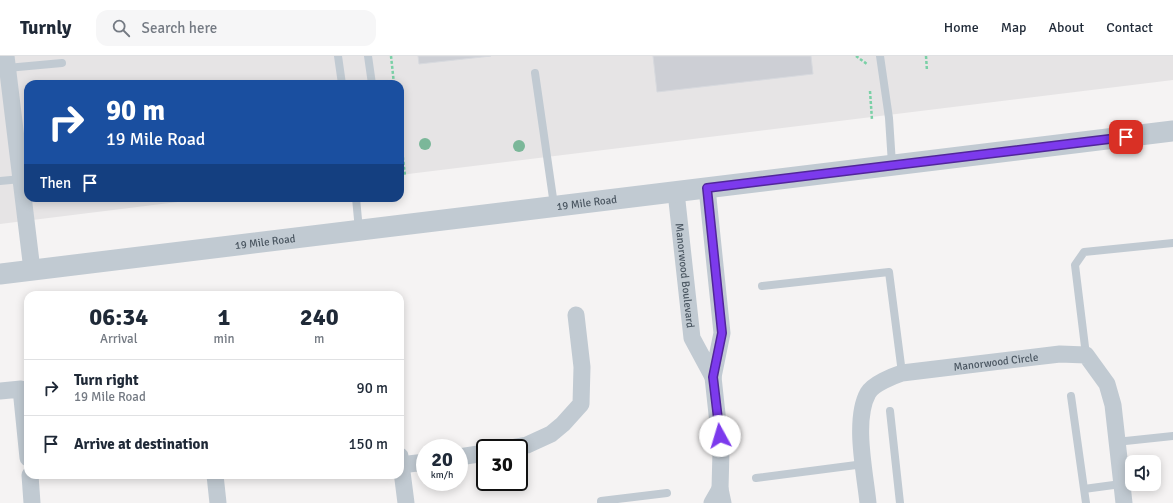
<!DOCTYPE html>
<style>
body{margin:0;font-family:Signika,sans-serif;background:#f6f6f7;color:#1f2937;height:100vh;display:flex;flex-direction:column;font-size:15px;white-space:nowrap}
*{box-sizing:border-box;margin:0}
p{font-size:13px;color:#747a83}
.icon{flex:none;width:22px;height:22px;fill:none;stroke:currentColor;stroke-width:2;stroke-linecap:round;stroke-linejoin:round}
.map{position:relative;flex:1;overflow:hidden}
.drawer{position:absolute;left:24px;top:235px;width:380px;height:188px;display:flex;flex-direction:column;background:#fff;border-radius:12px;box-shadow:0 2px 10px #0003}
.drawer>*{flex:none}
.top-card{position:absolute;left:24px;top:24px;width:380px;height:122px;border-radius:12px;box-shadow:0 2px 10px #0003;background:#1a4fa0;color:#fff;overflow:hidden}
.fabs{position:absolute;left:1125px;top:399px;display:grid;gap:8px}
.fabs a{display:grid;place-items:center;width:36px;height:36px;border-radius:8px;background:#fff;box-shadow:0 2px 10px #0003;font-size:20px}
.speed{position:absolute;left:416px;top:383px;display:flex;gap:8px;font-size:20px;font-weight:700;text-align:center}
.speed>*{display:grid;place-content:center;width:52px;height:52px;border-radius:50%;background:#fff;box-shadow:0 2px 10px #0003;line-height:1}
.speed small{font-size:10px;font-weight:400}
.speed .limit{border:2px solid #111;border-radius:6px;background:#fff;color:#111}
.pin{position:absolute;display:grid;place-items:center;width:34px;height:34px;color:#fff;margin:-17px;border-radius:8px;box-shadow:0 2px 6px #0006}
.me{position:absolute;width:44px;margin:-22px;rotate:354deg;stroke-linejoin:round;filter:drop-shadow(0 0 3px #0008)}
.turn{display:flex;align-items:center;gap:14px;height:84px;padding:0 16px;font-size:18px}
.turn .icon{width:52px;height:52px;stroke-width:2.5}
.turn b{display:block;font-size:28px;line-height:34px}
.then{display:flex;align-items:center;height:38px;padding:0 16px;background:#0003;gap:8px;font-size:15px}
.eta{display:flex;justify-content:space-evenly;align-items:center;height:68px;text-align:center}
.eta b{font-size:24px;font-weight:700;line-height:28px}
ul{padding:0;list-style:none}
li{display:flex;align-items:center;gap:12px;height:56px;padding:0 16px;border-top:1px solid #e0e1e3}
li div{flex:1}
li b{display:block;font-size:15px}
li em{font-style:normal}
header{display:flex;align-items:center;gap:24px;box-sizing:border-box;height:56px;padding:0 20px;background:#fff;border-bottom:1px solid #e0e1e3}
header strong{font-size:19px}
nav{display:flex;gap:22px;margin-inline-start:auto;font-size:14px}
.search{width:280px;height:36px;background:#f6f6f7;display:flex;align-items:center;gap:10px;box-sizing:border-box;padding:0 14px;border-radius:12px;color:#747a83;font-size:15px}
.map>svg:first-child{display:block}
.education{fill:#e6e4e5}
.building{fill:#cdcfd5;stroke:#d7d9de}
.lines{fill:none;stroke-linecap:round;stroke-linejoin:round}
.path{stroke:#7ad0a6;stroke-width:2.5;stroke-dasharray:3 2;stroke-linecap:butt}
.service{stroke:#c1cad2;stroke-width:8}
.minor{stroke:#c1cad2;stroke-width:17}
.tertiary{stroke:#c1cad2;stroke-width:21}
.tree{fill:#7bb799}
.route-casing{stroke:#51269a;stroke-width:10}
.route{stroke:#7c3aed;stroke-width:7}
.labels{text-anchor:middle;stroke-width:3;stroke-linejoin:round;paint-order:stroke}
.street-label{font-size:11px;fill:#4a5661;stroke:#fff}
</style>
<header>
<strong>Turnly</strong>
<div class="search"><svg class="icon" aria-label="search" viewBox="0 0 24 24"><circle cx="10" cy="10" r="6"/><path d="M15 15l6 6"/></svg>Search here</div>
<nav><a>Home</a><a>Map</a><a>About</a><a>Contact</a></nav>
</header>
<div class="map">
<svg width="1173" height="447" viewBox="0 0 1173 447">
<rect width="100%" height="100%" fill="#f5f3f3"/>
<!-- education -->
<path class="education" d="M0 0H1173V24L400 119V28H28V142H210L0 168Z"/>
<!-- building -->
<path class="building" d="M418 0H491L419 8Z
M653 0H811L813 18 657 36Z"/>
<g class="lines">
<!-- path -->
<path class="path" d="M391 0 394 28
M856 0 867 8
M926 0 927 15
M870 35 872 64
M400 76 405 120"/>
<!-- service -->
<path class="service" d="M338 0 342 28
M368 0 372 28
M880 0 889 62 892 108
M7 12 62 7
M535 17 554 149
M0 125 21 123
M356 142 359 174
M762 230 889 216 902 317
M1086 299 1075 209 1084 196 1173 187
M1071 340 1084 433
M890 355 900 447
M1116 386 1173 380
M756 422 864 408
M601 447V445L667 437
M1086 447 1084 433 1121 428"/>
<!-- minor -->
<g class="minor">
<path d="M6 0 32 214"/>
<path id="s1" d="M676 136 692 282 713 321 722 277 707 132"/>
<path d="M713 321 721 395 720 433"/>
<path d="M0 335 21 333 28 402"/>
<path d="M510 392 527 389 551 378 563 368 581 348 582 311 576 259"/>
<path d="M400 400 406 447"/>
<path d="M459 401 485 397"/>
<path d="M401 409 425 406"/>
<path d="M30 419 32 447"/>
<path d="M215 419 218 447"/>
<path d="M712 447 720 433 723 447"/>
<path id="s2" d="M868 447C865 417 853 364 868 337 873 328 893 320 902 317L1060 298 1086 299 1107 328 1113 349 1124 447"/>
</g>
<!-- tertiary -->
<path class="tertiary" id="s3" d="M0 218 1173 75"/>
</g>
<!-- trees -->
<g class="tree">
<circle cx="425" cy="88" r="6"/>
<circle cx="519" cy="90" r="6"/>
</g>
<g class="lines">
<!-- route casing -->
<g class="route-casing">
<path id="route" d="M720 380 713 321 722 277 707 132 1126 81"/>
</g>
<!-- route -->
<use href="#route" class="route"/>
</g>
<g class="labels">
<!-- street labels -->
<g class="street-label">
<text dy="4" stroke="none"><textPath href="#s3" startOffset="591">19 Mile Road</textPath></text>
<text dy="4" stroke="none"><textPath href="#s3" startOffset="267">19 Mile Road</textPath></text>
<text dy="4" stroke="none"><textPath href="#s1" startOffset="84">Manorwood Boulevard</textPath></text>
<text dy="4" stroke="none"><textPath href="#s2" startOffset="246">Manorwood Circle</textPath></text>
</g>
</g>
</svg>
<div class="fabs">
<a><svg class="icon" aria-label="sound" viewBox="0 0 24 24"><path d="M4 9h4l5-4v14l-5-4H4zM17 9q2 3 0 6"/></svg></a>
</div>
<div class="speed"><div>20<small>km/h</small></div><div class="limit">30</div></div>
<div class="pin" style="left:1126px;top:81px;background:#d93025"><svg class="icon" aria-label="arrive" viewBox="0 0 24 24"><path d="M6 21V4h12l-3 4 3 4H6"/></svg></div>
<svg class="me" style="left:720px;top:380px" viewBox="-20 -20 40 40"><circle r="19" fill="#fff"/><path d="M0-13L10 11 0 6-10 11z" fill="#7c3aed"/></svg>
<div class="top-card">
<div class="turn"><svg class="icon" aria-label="right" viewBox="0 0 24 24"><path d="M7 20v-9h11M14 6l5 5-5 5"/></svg><div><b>90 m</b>19 Mile Road</div></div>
<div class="then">Then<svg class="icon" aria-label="arrive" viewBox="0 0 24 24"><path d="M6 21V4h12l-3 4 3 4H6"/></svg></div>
</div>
<section class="drawer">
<div class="eta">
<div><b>06:34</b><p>Arrival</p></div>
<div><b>1</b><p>min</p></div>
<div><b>240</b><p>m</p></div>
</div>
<ul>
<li><svg class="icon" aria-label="right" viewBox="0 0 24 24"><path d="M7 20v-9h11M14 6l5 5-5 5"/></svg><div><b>Turn right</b><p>19 Mile Road</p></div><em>90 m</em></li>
<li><svg class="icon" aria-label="arrive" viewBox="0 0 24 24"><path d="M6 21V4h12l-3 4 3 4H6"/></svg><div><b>Arrive at destination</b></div><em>150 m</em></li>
</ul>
</section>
</div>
